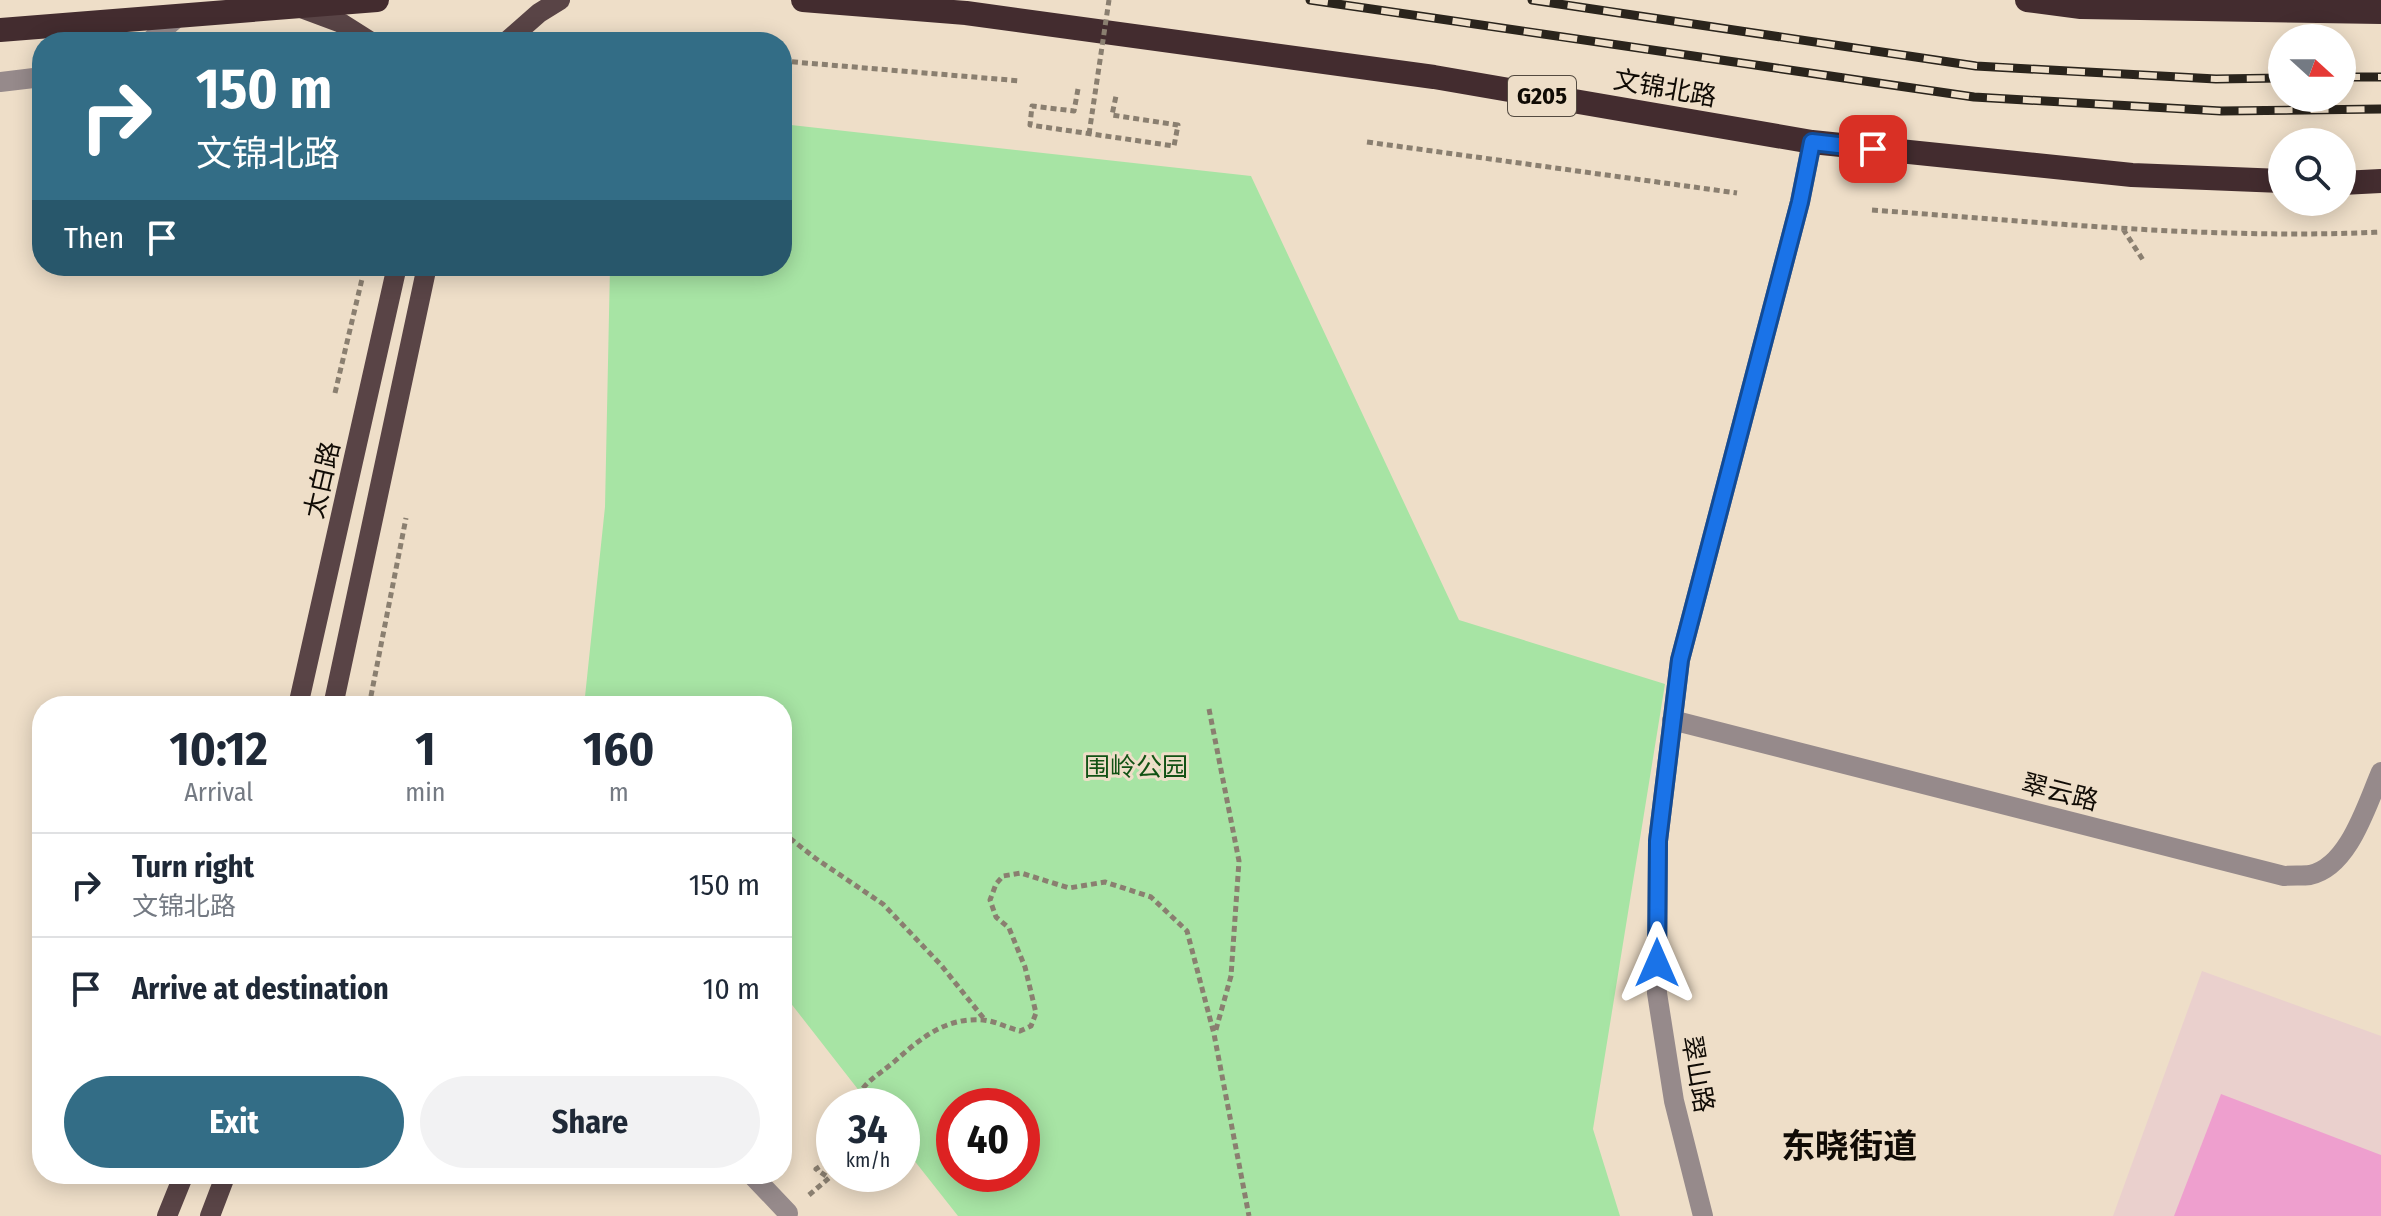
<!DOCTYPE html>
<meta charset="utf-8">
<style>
body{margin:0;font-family:"Fira Sans Condensed","Noto Sans SC",sans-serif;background:#f2f2f3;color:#1f2937;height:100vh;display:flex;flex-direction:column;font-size:30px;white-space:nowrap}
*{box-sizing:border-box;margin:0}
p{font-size:26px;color:#747a83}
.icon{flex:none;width:44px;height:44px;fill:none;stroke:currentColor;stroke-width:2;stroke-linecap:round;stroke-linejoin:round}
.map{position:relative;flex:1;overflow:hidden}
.drawer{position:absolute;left:32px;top:696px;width:760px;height:488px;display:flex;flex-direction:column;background:#fff;border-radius:32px;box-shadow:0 4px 20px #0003}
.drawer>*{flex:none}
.top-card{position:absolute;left:32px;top:32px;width:760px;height:244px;border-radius:32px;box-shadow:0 4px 20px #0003;background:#336d86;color:#fff;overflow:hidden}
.needle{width:52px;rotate:111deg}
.buttons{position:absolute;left:2268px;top:24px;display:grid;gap:16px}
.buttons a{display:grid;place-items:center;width:88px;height:88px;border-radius:50%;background:#fff;box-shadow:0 4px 20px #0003;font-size:40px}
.speed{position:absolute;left:816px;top:1088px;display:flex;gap:16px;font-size:40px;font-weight:700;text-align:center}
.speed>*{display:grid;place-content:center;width:104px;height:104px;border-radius:50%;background:#fff;box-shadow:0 4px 20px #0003;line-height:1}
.speed small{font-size:20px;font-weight:400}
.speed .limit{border:12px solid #d22;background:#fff;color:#111}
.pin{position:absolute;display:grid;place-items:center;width:68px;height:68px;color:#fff;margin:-34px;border-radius:16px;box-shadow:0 4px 12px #0006}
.me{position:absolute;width:88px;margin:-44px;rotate:0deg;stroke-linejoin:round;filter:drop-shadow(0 0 6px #0008)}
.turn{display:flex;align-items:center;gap:28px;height:168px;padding:0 32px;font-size:36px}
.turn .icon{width:104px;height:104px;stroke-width:2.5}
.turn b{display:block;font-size:56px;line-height:68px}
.then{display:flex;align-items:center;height:76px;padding:0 32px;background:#0003;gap:16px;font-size:30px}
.eta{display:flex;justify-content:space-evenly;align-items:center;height:136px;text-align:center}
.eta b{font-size:48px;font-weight:700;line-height:56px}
.cta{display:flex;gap:16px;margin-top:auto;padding:16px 32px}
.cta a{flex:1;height:92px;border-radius:48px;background:#336d86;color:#fff;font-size:32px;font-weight:700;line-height:92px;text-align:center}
.cta a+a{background:#f2f2f3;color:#1f2937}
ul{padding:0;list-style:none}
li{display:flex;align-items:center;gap:24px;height:104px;padding:0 32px;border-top:2px solid #e0e1e3}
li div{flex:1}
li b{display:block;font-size:30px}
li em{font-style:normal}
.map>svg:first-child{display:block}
.commercial{fill:#ead0cd}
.green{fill:#a7e4a4;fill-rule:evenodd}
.building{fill:#ee9fce}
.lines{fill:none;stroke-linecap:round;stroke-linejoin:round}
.path{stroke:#8a7f70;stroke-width:5;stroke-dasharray:6 4;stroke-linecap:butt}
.minor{stroke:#968a8b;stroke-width:20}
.major{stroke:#594446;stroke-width:20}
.highway{stroke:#432c2f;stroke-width:24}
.rail-casing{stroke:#2a241c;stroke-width:9}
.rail{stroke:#eedec8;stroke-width:6;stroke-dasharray:18;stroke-linecap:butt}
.path-bridge{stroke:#8a7f70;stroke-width:5;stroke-dasharray:6 4;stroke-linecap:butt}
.route-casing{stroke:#114b97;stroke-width:20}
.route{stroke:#1a73e8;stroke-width:14}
.labels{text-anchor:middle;stroke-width:6;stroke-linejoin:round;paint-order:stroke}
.shield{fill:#eedec8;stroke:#534a40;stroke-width:2}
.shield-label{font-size:24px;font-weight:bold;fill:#100b05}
.street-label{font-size:26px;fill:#100b05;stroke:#eedec8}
.park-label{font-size:26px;fill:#125214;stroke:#eedec8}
.district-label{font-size:34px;font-weight:bold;fill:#100b05;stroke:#eedec8}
</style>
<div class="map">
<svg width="2381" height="1216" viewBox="0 0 2381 1216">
<rect width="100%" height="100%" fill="#eedec8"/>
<!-- commercial -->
<path class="commercial" d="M2202 971 2381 1036V1216H2113Z"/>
<!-- green -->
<path class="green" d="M782 124 1251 176 1459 620 1665 684 1593 1129 1620 1216H958L902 1145V1106H871L782 992V706H584L605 507 610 266H782ZM954 1106H1022V1174H954Z"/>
<!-- building -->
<path class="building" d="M2221 1094 2381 1155V1216H2174Z"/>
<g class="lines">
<!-- path -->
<path class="path" d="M782 61 1021 81
M1078 89 1074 111 1032 106 1030 125 1174 146 1178 125 1112 115 1116 96
M1367 142 1737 193
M1872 210C2041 222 2212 240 2381 232
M2123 229 2143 260
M335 393 362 279
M369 706 406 518
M1209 709 1239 861 1231 976 1215 1033
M782 832 815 858 883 904 941 965 985 1020
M854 1106C861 1082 878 1076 895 1061 921 1038 946 1017 983 1020 995 1021 1008 1028 1020 1031L1031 1026 1036 1013 1025 967 1009 928 996 917 990 900 996 884 1003 876 1021 873 1069 888 1105 882 1151 897 1187 931 1214 1034 1249 1216
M809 1195 829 1178 816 1169 834 1157"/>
<!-- minor -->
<path class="minor" d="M149 42 181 14
M0 82 42 77
M1672 720 2284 876C2293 875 2302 876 2310 875 2349 867 2367 804 2381 772
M751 1174 788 1213
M1703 1216 1674 1101 1657 993 1658 841 1680 660 1800 202 1812 142"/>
<!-- major -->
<path class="major" d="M298 7 341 23 371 42
M506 42 539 13 560 0
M298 706 397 266
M333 706 427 266
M167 1216 184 1174
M210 1216 226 1174"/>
<!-- highway -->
<path class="highway" d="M803 0 966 13 1434 77 1812 142 2132 175 2282 181
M2027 0 2081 7 2381 12
M0 30 377 0
M2342 183 2381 181"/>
<!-- rail casing -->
<g class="rail-casing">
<path id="rail" d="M1310 0 1974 97 2221 111 2381 109
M1532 0 1976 66 2216 79 2282 78
M2342 77H2381"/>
</g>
<!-- rail -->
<use href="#rail" class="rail"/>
<!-- path-bridge -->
<path class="path-bridge" d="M1089 134 1109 0"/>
</g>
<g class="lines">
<!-- route casing -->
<g class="route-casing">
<path id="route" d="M1657 963 1658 841 1680 660 1800 202 1812 142 1873 149"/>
</g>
<!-- route -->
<use href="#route" class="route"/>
</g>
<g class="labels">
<!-- shield labels -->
<rect class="shield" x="1508" y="76" width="68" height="40" rx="6"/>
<g class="shield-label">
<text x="1542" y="104">G205</text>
</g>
<!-- street labels -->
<g class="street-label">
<text transform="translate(1665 88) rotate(10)" y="9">文锦北路</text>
<text transform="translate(322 480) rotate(-77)" y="9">太白路</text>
<text transform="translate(2060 792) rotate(14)" y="9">翠云路</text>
<text transform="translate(1698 1074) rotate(80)" y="9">翠山路</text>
</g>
<!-- park labels -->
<g class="park-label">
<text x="1136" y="776">围岭公园</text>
</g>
<!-- district labels -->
<g class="district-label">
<text x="1849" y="1158">东晓街道</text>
</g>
</g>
</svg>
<div class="buttons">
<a><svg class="needle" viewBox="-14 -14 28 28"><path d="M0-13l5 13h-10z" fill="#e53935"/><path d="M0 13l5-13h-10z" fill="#747a83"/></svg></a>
<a><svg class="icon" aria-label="search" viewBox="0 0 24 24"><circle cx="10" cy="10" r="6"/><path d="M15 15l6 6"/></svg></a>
</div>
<div class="speed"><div>34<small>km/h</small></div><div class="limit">40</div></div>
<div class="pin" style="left:1873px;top:149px;background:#d93025"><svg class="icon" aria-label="arrive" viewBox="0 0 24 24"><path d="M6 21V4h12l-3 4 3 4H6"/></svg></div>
<svg class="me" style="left:1657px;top:963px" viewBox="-20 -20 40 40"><path d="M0-17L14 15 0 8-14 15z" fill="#1a73e8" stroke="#fff" stroke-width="4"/></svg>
<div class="top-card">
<div class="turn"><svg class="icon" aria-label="right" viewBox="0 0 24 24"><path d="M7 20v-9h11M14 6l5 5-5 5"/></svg><div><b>150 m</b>文锦北路</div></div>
<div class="then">Then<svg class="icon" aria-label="arrive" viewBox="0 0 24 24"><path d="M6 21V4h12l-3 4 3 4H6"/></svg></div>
</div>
<section class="drawer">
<div class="eta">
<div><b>10:12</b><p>Arrival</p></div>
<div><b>1</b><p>min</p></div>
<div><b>160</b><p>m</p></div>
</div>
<ul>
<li><svg class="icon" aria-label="right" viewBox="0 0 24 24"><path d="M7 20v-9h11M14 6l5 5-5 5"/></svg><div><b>Turn right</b><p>文锦北路</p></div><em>150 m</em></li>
<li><svg class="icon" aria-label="arrive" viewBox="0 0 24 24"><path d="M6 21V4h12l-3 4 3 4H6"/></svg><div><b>Arrive at destination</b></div><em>10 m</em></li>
</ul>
<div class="cta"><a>Exit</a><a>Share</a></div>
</section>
</div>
